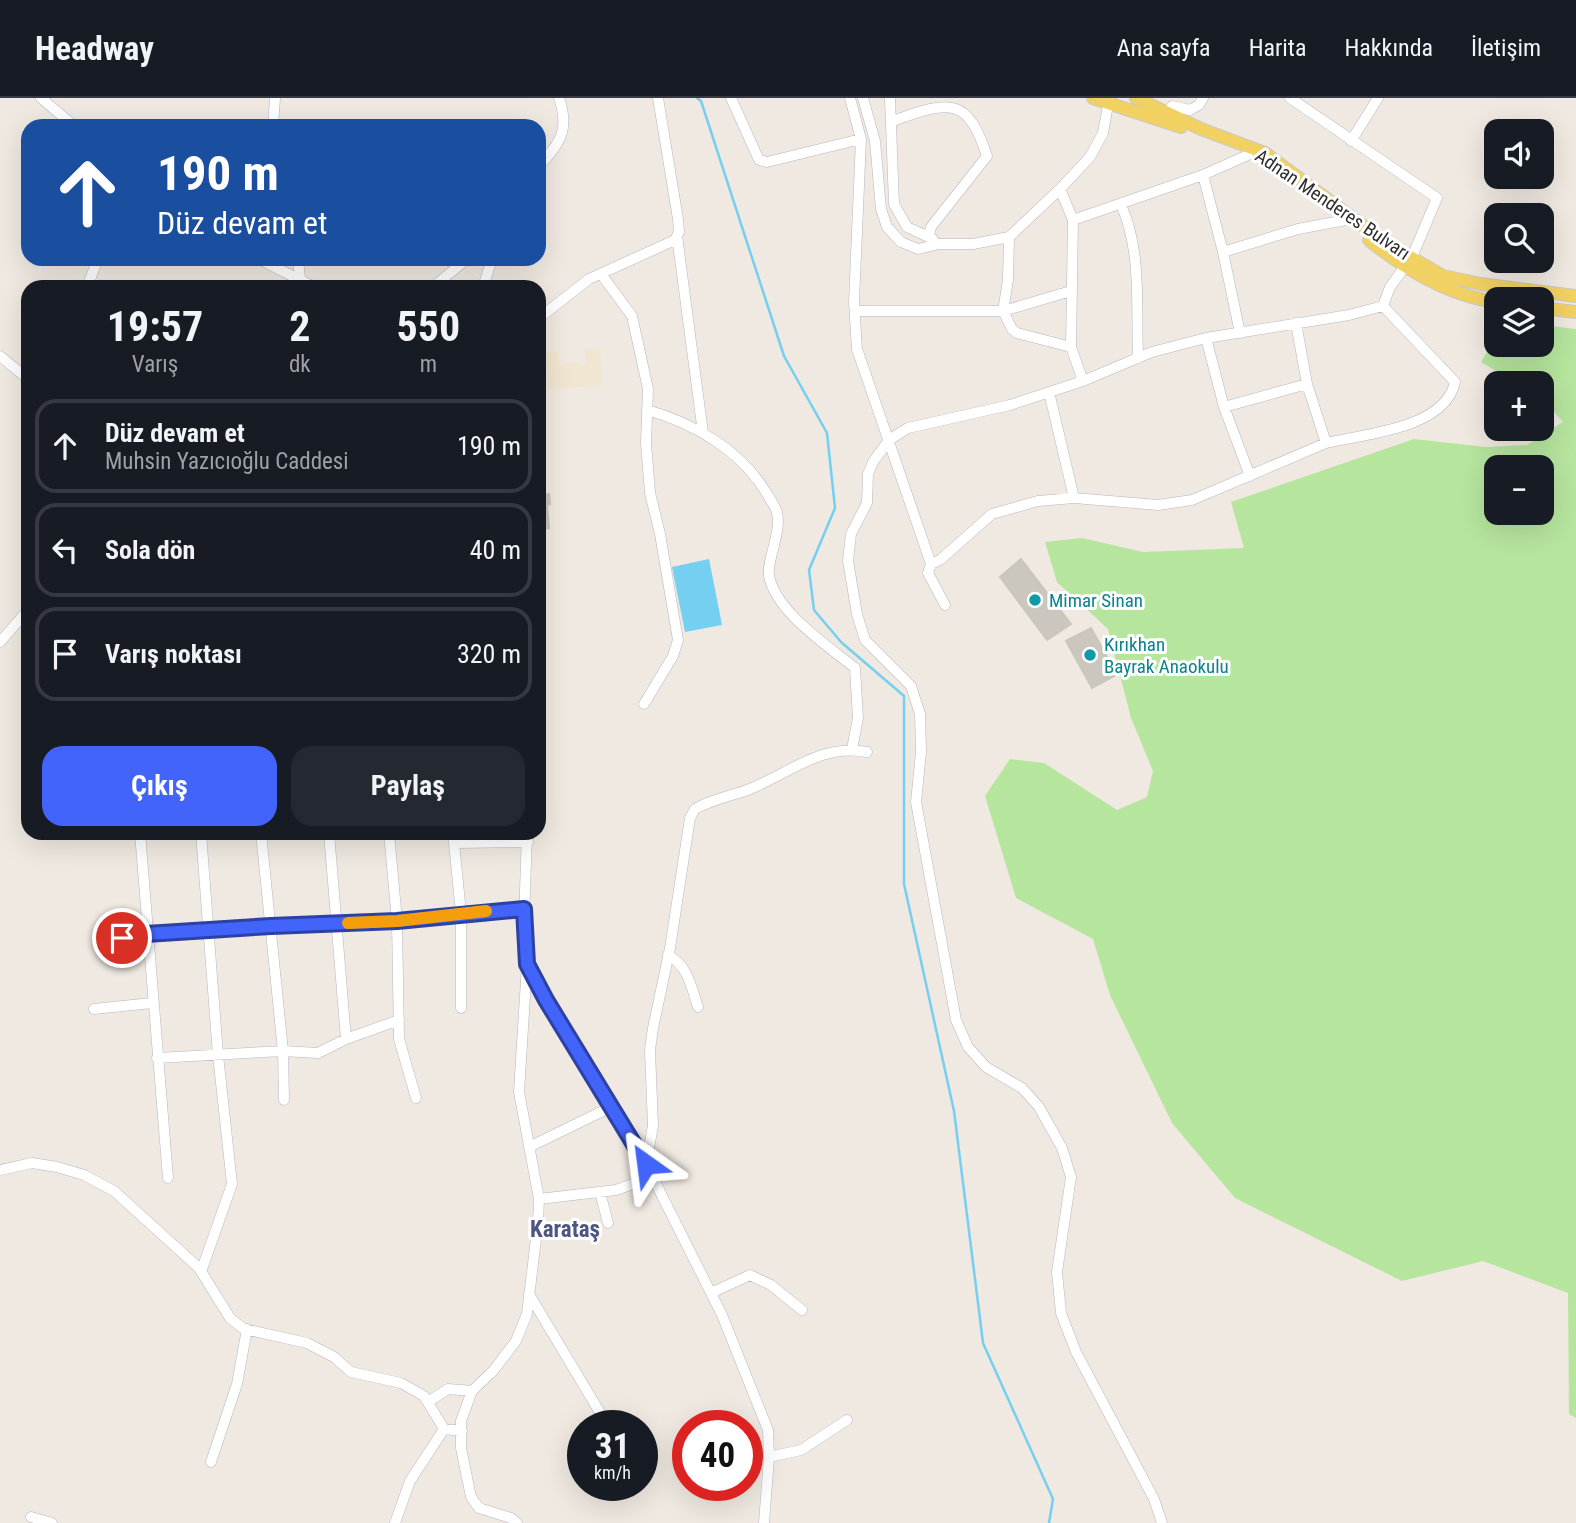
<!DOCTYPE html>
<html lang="tr">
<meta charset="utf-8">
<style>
body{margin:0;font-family:"Roboto Condensed",sans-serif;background:#242831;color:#f1f3f6;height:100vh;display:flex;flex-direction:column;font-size:26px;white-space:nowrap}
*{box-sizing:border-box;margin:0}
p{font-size:23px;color:#9ea1a6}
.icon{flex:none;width:38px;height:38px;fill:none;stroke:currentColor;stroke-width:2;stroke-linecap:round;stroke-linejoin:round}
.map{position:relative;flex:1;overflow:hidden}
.sheet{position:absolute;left:21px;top:182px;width:525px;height:560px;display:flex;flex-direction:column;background:#171b24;border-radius:21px;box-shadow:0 7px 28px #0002}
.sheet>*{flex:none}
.top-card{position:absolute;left:21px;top:21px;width:525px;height:147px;border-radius:21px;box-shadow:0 7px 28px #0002;background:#1a4fa0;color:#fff;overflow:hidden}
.fabs{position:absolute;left:1484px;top:21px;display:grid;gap:14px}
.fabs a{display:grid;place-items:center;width:70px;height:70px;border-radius:14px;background:#171b24;box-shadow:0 7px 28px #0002;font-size:35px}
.speed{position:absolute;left:567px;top:1312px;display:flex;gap:14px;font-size:35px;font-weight:700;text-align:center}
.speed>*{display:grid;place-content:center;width:91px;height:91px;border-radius:50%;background:#171b24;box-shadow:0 7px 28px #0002;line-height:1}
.speed small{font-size:18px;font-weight:400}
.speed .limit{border:10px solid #d22;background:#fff;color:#111}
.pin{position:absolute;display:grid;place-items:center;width:60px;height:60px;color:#fff;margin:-30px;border:4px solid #fff;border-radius:50%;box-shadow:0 2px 7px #0007}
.me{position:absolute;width:77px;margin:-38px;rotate:329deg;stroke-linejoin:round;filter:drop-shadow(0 0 5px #0008)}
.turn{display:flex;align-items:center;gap:24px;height:147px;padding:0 21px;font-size:32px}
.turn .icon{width:91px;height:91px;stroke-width:2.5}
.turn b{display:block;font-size:49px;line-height:60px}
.eta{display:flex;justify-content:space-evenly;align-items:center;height:119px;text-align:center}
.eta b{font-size:42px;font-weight:700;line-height:49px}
.primary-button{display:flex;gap:14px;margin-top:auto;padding:14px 21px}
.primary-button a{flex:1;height:80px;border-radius:21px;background:#4264fb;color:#fff;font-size:28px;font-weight:700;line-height:80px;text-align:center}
.primary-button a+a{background:#242831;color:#f1f3f6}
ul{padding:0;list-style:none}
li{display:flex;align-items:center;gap:21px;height:94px;margin:0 14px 10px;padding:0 7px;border:4px solid #363941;border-radius:21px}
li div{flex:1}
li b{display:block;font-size:26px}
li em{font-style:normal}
header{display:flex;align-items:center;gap:42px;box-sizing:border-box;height:98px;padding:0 35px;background:#171b24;border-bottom:2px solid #363941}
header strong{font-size:33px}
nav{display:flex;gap:38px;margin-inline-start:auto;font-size:24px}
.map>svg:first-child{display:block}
.education{fill:#f0e6d1}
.green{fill:#b6e59e;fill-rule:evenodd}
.water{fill:#75cff0}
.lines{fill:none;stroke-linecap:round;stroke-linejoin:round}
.stream{stroke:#75cff0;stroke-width:2.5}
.building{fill:#cbc7bf;stroke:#cbc5ba;stroke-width:2}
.minor-casing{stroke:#b4b7c1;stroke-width:11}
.major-casing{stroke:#c9c9c9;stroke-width:14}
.minor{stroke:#fff;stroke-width:10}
.major{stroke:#f2d163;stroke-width:12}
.route-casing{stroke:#2b41a3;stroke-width:18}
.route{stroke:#4264fb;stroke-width:12}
.slow{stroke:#f59e0b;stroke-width:12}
.culture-dot{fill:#0f9aa8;stroke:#fff;stroke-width:2.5}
.labels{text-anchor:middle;stroke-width:6;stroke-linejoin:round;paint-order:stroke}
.street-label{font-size:19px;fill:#2e2e2e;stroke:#fff}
.culture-label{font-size:19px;fill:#0d838f;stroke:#fff;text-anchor:start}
.quarter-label{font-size:23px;font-weight:bold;fill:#4d5680;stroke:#fff}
</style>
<header>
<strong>Headway</strong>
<nav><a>Ana sayfa</a><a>Harita</a><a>Hakkında</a><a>İletişim</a></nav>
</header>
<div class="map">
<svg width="1576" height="1425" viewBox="0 0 1576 1425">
<rect width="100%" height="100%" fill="#efe9e1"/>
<!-- education -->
<path class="education" d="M600 250 603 287 548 292 545 255 558 254 560 268 578 263 579 267 586 266 584 251Z"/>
<!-- green -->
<path class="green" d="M1542 227 1576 231V1320L1569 1316 1568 1195 1483 1163 1402 1183 1235 1100 1172 1025 1110 897 1093 841 1016 800 985 698 1010 661 1044 665 1117 712 1147 699 1153 673 1131 620 1108 531 1057 484 1045 444 1082 440 1143 454 1244 450 1231 404 1414 341 1486 349 1527 347 1563 324 1542 300V285H1517L1481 264 1496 238V247H1542ZM1496 369H1542V415H1496Z"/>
<!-- water -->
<path class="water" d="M709 461 722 527 685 534 672 469Z"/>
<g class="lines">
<!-- stream -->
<path class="stream" d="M697 0 701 3 784 258 827 335 835 410 809 472 814 512 841 544 904 598V786L954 1013 983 1245 1053 1401 1049 1425"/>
</g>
<!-- building -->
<path class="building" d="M549 396 550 406 547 407 549 430 539 431V397Z
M1021 461 1071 526 1047 542 1000 479Z
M1091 530 1113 570 1110 571 1114 578 1092 590 1066 543Z"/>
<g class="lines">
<!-- minor casing -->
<g class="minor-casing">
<path id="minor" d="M41 0 74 28
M731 0 759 62 767 64 861 41
M850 0 861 41 854 204 857 251 931 466 940 462 992 416 1038 403 1074 400 1158 407 1192 402 1326 345
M863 0 875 43 881 111 887 129 901 144 918 151 939 146H973L1009 139 1060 91
M890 0 894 106 907 129 933 141
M1168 15 1172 8 1190 12 1199 7 1203 0
M893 23C951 1 968 0 987 58L931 129 929 137
M273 28 275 0
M1351 43 1378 0
M539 68C560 45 570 32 559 0
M1203 77 1223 154 1298 131 1346 122
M1121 107C1142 152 1136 211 1138 260
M1073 122 1203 77 1248 57
M677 138 703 335
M1009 139 1008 182 1003 213 1012 231 1017 235 1071 249 1073 122 1060 91 1090 59 1103 35 1109 1
M1223 154 1240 235
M259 161 314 189
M601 176 632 218 648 291 646 345 650 395 660 436 678 542 673 558 644 606
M87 189 98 161
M292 189 300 180 298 161
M433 189 467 161
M483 189 492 161
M855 213H1003L1071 193
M539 220 589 181 675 142 679 134 678 121 658 0
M1296 225 1307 286 1326 345C1364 336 1445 331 1455 284L1383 208
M1206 240 1224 309 1250 378
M1071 249 1083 283
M0 258 28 281
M1049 294 1074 400
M1224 309 1307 286
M647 312C694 325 742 353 767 396 770 401 776 409 777 415 782 434 766 464 769 478 776 514 828 548 855 570L858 620 852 651
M931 466 928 475 945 507
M0 544 28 512
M140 735 168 1080
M201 735 218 957 232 1086 201 1174
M261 735 283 953 284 1002
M329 735 346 941
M389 735 397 823 399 941 416 1000
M453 735 461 815V910
M454 745 528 744
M99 844 146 836 397 823 524 811
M668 857C688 868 691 888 698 909
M527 866 546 902 646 1066 722 1217 768 1332 769 1359 764 1425
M94 911 152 905
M157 960 283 953 318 955 346 941 399 922
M529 1049 611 1009
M646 1066 653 1028 650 952 653 930 670 850 690 720 695 711C712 701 732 698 750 691 789 675 823 645 867 654
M0 1072 32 1065 57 1069 84 1077 114 1093 199 1170 230 1220 244 1231 307 1245 334 1259 351 1274 401 1285 424 1298 444 1331 462 1333
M600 1094 608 1125
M539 1101 616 1092 653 1079
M711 1195 750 1177 771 1187 802 1212
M529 1196 608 1328
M428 1304 448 1291 472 1293
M769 1359 801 1352 847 1322
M211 1364 237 1286 247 1231
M31 1419 52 1425
M395 1425 410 1383 444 1331
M517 1425 511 1420 479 1410 471 1399 461 1350V1323L472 1293 493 1273 516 1243 527 1216 538 1124 539 1101 519 994 527 866 524 822 527 735
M1162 1425 1154 1401 1076 1254 1061 1215 1057 1174 1071 1079 1062 1050 1039 1009 1022 990 986 969 968 949 956 922 916 704 921 654 920 616 911 588 865 542 857 516 848 463 851 436 867 405 868 376 873 364 889 342 908 330 1010 307 1083 283 1152 254 1206 240 1349 217 1383 208 1390 189 1412 159 1437 100 1290 0"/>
</g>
<!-- major casing -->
<g class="major-casing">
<path id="major" d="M1093 0 1181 29
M1136 0 1201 31 1265 55 1389 147 1443 178 1481 186 1576 198
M1369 142C1405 171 1450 198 1496 204
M1542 210 1576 214"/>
</g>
<!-- minor -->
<use href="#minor" class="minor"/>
<!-- major -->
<use href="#major" class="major"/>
</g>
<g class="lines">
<!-- route casing -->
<g class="route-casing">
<path id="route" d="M122 840 146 836 271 828 397 823 524 811 527 866 546 902 646 1066"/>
</g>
<!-- route -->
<use href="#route" class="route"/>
<!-- slow -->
<path class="slow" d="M348 825 397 823 486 813"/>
</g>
<!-- markers -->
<g class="culture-dot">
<circle cx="1035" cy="502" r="7"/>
<circle cx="1090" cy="557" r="7"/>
</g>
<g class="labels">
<!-- street labels -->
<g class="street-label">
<text transform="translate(1333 106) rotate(34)" y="7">Adnan Menderes Bulvarı</text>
</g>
<!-- culture labels -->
<g class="culture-label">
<text x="1049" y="509">Mimar Sinan</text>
<text x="1104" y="553">Kırıkhan<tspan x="1104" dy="22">Bayrak Anaokulu</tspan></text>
</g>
<!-- quarter labels -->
<g class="quarter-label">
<text x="565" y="1139">Karataş</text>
</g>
</g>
</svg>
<div class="fabs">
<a><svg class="icon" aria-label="sound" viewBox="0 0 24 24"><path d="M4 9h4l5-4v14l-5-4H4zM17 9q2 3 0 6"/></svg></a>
<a><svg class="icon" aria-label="search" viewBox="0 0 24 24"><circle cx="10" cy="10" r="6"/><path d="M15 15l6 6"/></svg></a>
<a><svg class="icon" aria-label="layers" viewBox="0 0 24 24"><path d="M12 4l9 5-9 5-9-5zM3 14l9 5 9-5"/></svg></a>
<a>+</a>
<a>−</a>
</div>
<div class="speed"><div>31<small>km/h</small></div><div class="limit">40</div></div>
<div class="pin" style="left:122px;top:840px;background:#d93025"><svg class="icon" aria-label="arrive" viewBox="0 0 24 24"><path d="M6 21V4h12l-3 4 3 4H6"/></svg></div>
<svg class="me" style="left:646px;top:1066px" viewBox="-20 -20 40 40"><path d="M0-17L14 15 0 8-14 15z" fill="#4264fb" stroke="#fff" stroke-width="4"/></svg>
<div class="top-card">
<div class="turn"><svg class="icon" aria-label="ahead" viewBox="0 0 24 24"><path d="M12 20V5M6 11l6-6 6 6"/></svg><div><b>190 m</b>Düz devam et</div></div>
</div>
<section class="sheet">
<div class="eta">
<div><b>19:57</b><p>Varış</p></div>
<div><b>2</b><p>dk</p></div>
<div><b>550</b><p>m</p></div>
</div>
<ul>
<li><svg class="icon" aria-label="ahead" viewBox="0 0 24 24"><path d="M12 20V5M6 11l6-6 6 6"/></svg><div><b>Düz devam et</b><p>Muhsin Yazıcıoğlu Caddesi</p></div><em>190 m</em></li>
<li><svg class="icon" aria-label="left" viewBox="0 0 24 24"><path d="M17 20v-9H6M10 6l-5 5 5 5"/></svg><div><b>Sola dön</b></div><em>40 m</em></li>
<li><svg class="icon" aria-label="arrive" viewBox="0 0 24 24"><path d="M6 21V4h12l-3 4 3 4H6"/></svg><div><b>Varış noktası</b></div><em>320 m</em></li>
</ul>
<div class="primary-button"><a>Çıkış</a><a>Paylaş</a></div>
</section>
</div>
